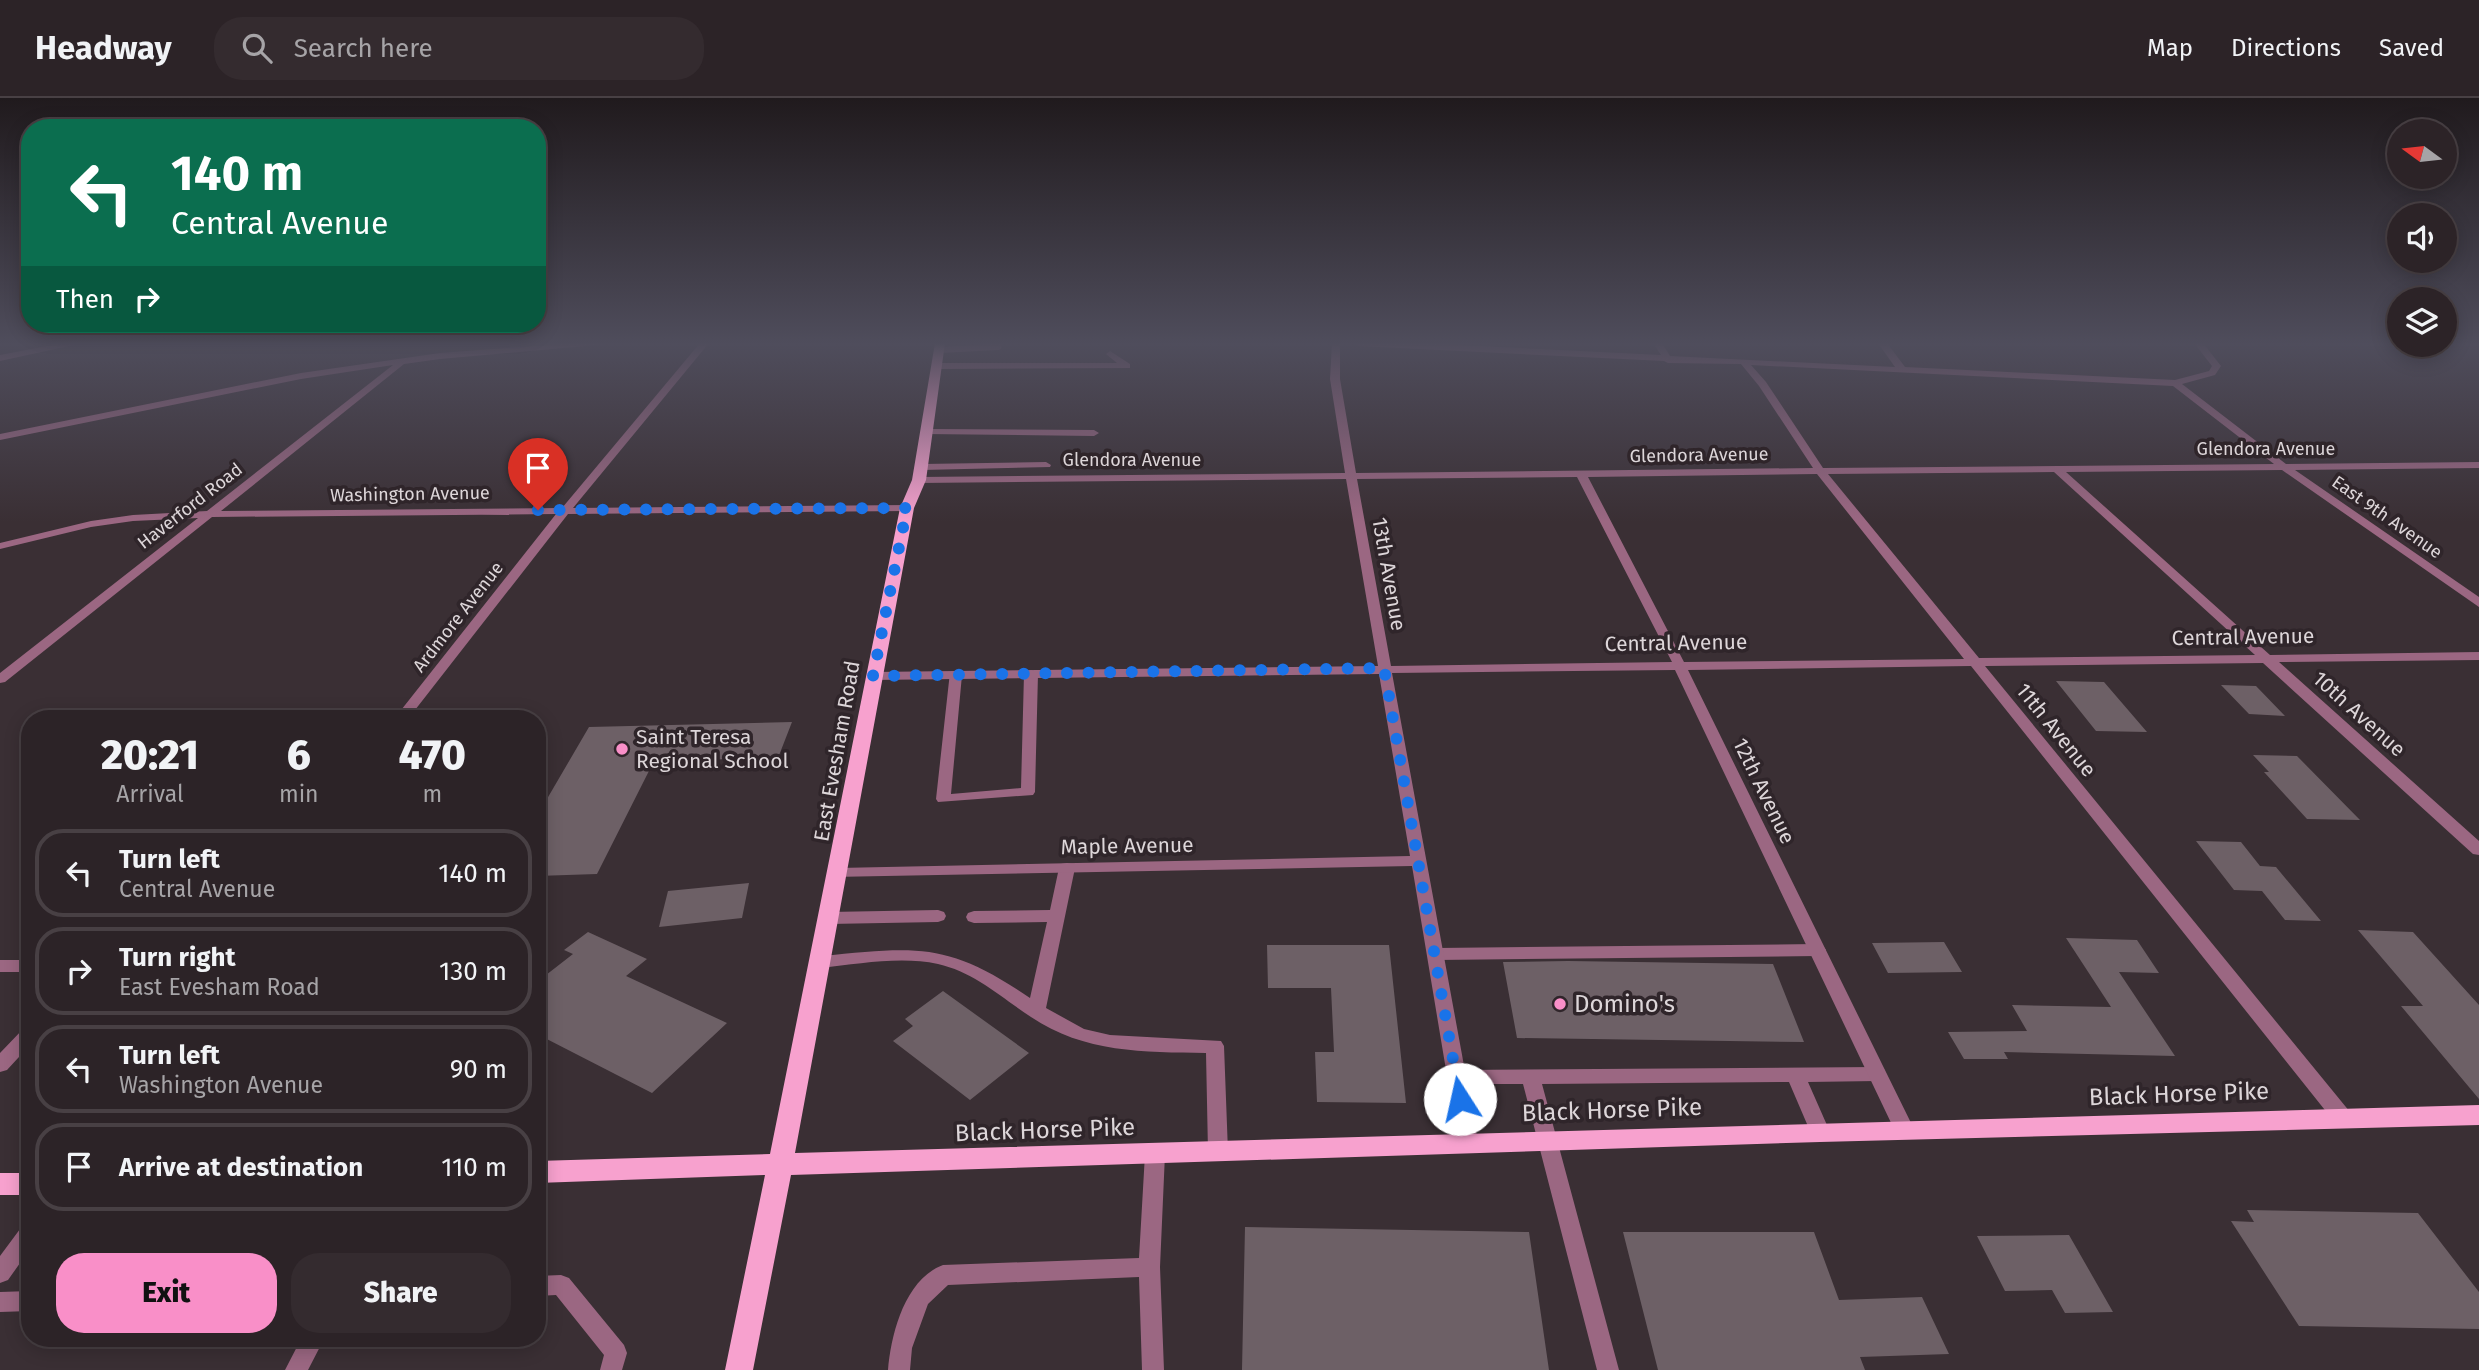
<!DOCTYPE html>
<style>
body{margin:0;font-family:"Fira Sans",sans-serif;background:#342b2f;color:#f1f3f6;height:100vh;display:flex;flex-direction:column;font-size:26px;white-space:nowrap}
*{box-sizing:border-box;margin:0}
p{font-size:23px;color:#a6a4a7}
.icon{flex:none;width:38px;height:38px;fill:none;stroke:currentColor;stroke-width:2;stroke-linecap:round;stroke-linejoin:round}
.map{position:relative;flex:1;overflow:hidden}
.drawer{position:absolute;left:21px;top:612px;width:525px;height:637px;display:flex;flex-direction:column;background:#2c2327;border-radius:28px;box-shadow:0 4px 18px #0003,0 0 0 2px #484044}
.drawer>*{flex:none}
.hud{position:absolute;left:21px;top:21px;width:525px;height:214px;border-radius:28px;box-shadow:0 4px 18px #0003,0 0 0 2px #484044;background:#0b6e4f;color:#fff;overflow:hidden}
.needle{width:46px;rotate:285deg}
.controls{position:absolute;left:2387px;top:21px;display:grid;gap:14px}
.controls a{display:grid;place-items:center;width:70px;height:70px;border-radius:50%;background:#2c2327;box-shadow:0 4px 18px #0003,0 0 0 2px #484044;font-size:35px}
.pin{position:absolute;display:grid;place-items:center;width:60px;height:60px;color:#fff;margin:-72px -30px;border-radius:50% 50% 50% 0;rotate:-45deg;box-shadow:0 0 7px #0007}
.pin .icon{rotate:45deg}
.me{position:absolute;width:77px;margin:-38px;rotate:350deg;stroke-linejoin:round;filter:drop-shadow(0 0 5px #0008)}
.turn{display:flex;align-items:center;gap:24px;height:147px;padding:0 35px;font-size:32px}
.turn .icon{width:91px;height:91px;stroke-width:2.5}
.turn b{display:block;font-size:49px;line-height:60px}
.then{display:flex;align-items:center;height:66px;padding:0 35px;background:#0003;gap:14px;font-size:26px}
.eta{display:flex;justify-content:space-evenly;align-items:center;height:119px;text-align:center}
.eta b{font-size:42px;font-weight:800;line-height:49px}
.action{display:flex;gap:14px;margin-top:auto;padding:14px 35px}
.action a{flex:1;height:80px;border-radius:28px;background:#f98fc8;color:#111;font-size:28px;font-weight:800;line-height:80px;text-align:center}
.action a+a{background:#342b2f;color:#f1f3f6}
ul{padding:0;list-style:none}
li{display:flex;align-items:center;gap:21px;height:88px;margin:0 14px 10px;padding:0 21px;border:4px solid #484044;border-radius:28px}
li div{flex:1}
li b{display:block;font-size:26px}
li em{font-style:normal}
header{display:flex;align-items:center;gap:42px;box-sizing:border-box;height:98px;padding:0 35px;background:#2c2327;border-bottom:2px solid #484044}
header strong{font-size:33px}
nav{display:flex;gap:38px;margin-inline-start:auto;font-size:24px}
.search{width:490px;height:63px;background:#342b2f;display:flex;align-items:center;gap:18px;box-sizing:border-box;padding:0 24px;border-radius:28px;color:#a6a4a7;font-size:26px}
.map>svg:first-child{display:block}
.building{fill:#6d6066}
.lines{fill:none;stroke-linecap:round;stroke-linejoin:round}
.lane{fill:#9b6782;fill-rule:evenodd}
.street{fill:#9b6782;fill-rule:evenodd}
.primary{fill:#f7a1ce;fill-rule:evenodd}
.route{stroke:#1a73e8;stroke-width:12;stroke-dasharray:0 21.6}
.poi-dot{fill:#f98fc8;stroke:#2f252a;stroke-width:2.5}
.labels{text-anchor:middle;stroke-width:7;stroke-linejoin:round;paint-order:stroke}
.far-street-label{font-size:18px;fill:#ddd6d9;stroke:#2f252a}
.street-label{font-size:21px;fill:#ddd6d9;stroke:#2f252a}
.poi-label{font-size:21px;fill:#ddd6d9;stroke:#2f252a;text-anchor:start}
.near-poi-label{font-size:24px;fill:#ddd6d9;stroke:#2f252a;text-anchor:start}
.near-street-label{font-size:24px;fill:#ddd6d9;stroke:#2f252a}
</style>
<header>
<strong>Headway</strong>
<div class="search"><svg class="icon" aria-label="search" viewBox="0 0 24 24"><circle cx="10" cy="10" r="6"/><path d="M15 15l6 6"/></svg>Search here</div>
<nav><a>Map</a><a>Directions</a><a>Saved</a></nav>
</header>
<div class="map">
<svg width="2479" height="1272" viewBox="0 0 2479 1272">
<rect width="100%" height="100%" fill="#3a2f34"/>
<!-- building -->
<path class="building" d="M2056 583 2104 584 2147 634 2096 633Z
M2221 587 2256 588 2285 618 2249 616Z
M792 624 778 660 654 663 597 776 537 778V718L589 629Z
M2253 657 2297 658 2360 722 2307 721 2264 674H2269Z
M2196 743 2241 744 2260 768 2276 769 2321 823 2285 822 2262 793 2234 792Z
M749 785 742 820 659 829 668 793Z
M2358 832 2413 834 2479 907V1001L2401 908H2423Z
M588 834 647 861 626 878 727 925 652 995 537 936V884L573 856 564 852Z
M2066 840 2137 842 2159 875 2119 874 2175 958 2004 954 2008 961H1964L1948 934 2027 933 2012 907 2111 909Z
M1944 844 1962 874 1888 875 1872 845Z
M1267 847H1389L1406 1005 1317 1004 1315 954H1334L1331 890H1268Z
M1568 863 1773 866 1804 944 1517 940 1503 864Z
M943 893 1029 955 970 1002 893 943 913 928 905 921Z
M2247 1112 2418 1115 2479 1194V1231L2299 1228 2231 1123 2254 1124Z
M1245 1129 1529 1134 1549 1272H1242Z
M1623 1134H1814L1839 1202 1922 1199 1949 1256 1860 1259 1865 1272H1658Z
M2069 1137 2113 1214 2065 1215 2052 1192 2005 1193 1977 1138Z"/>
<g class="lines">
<!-- lane -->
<path class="lane" d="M1002 245 1001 251 998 252 939 255 935 252 939 249Z
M1110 253 1130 266V270L936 271 932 268 936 265H1117L1106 256Z
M928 331 1094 332 1099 335 1094 338 925 336V332Z
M1046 364 1051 367 1050 369 922 372 917 369 922 366Z
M1031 572 1038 576 1035 694 1033 697 938 704 936 701 950 574 955 573 962 577 951 696 1021 690 1024 576Z
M1067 765 1073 766 1075 770 1046 910 1084 931 1110 937 1221 943 1224 948 1228 1054 1225 1060 1218 1062 1211 1060 1208 1054 1206 955C1144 954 1084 955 1031 919 1002 900 974 874 938 866 900 858 859 866 821 870L815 868 812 864 815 860 821 858C917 849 947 843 1030 900L1047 824 974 825 968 823 966 819 968 815 974 813 1050 812 1059 770 1061 766Z
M938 812 944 814 946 818 944 822 938 824 829 826 823 824 821 820 823 816 829 814Z
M1817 846 1823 848 1826 852 1823 856 1817 858 1437 862 1431 860 1428 856 1431 852 1437 850Z
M0 862H30V874H0Z
M30 928V947L7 972 0 974V955L24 930Z
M1877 969 1884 971 1886 976 1884 981 1877 983 1808 984 1830 1034 1827 1040 1820 1042 1813 1040 1789 984 1542 986 1619 1272H1597L1523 986H1456L1449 984 1447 979 1449 974 1456 972Z
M1155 1048 1162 1050 1165 1056 1160 1169 1164 1272H1142L1139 1179 948 1187 928 1206 912 1250 910 1272H888C891 1236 905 1181 943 1167L1139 1160 1145 1056 1148 1050Z
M30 1125V1151L8 1182 0 1185V1158L23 1127Z
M561 1177 569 1180 624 1247 627 1255 622 1272H600L604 1257 556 1197 537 1198V1178Z
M30 1193V1213L0 1214V1194Z
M301 1241H324L308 1272H285Z"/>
<!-- street -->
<path class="street" d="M63 245H83L0 263V257Z
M574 245H619L440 261 404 266 221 413 562 410 700 245H709L573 410 907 407 912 410 907 413 568 416 408 621H394L556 416 212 419 5 584 0 585V575L198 420 133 423 91 429 0 451V445L91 423 133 417 207 413 393 267 301 281 0 342V336L301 275 440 255Z
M1332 245H1340V281L1356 375 1813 370 1759 288 1741 266 1668 265 1664 263 1358 248 1354 245H1421L1661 257 1653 245H1662L1670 258 1895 269 1878 245H1887L1905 269 2175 282 2209 273 2212 268 2194 245H2203L2221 268 2215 277 2182 286 2286 366 2479 364V370L2295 372 2479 499V509L2282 372 2066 374 2270 557 2479 554V562L2279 564 2479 743V757L2473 756 2263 565 1985 568 2350 1014 2353 1020 2350 1026 2343 1028 2336 1026 1971 568 1688 572 1914 1031 1911 1037 1904 1039 1897 1037 1894 1031 1675 572 1392 575 1478 1044 1475 1050 1468 1052 1461 1050 1458 1044 1412 768 832 779 830 775 832 771 838 770 1410 758 1379 576 873 582 866 578 873 574 1378 568 1346 381 919 385 914 382 919 379 1345 375 1330 281ZM1751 267 2173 288 2274 366 1823 370 1766 284ZM2054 374 2255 557 1979 560 1828 376ZM1817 376 1964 561 1684 564 1588 379ZM1577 379 1672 564 1391 568 1357 381Z"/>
<!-- primary -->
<path class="primary" d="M935 245H945L926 382 914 410 795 1055 2479 1007V1027L1820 1044 791 1077 753 1272H725L765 1077 537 1085V1063L770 1056 900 410 912 382Z
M0 1075H30V1097H0Z"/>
</g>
<!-- sky -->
<linearGradient id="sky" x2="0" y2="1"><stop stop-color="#201a1d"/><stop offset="0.58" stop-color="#4f4d5c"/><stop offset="1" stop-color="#4f4d5c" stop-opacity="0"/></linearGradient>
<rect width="2479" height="424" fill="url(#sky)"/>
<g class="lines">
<!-- route -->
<path class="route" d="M538 412 907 410 873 578 1384 570 1460 1001"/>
</g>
<!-- markers -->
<g class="poi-dot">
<circle cx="622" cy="651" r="7"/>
<circle cx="1560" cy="906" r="7"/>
</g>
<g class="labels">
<!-- far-street labels -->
<g class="far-street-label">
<text x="2266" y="357">Glendora Avenue</text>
<text transform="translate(1699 357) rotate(-1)" y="6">Glendora Avenue</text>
<text x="1132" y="368">Glendora Avenue</text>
<text transform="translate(410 396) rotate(-1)" y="6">Washington Avenue</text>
<text transform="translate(190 408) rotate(-38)" y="6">Haverford Road</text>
<text transform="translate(2387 419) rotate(35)" y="6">East 9th Avenue</text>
<text transform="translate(458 519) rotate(-52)" y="6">Ardmore Avenue</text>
</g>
<!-- street labels -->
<g class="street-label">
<text transform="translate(1389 476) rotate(80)" y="7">13th Avenue</text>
<text transform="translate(2243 539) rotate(-1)" y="7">Central Avenue</text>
<text transform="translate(1676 545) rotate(-1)" y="7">Central Avenue</text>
<text transform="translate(2359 616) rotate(42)" y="7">10th Avenue</text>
<text transform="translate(2056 632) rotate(51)" y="7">11th Avenue</text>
<text transform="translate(837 653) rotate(-80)" y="7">East Evesham Road</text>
<text transform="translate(1764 693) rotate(64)" y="7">12th Avenue</text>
<text transform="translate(1127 748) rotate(-1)" y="7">Maple Avenue</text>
</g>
<!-- poi labels -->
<g class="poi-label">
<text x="636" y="646">Saint Teresa<tspan x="636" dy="24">Regional School</tspan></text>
</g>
<!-- near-poi labels -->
<g class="near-poi-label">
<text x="1574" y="914">Domino's</text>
</g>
<!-- near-street labels -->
<g class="near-street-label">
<text transform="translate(2179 996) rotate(-2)" y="8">Black Horse Pike</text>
<text transform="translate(1612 1012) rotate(-2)" y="8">Black Horse Pike</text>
<text transform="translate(1045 1032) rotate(-2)" y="8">Black Horse Pike</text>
</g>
</g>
</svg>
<div class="controls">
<a><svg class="needle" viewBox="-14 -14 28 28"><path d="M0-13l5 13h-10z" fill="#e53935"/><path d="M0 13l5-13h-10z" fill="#a6a4a7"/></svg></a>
<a><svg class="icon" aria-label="sound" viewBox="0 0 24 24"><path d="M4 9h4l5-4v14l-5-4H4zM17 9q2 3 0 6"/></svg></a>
<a><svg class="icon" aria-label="layers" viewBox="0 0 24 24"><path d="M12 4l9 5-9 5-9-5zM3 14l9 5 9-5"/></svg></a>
</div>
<div class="pin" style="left:538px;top:412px;background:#d93025"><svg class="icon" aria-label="arrive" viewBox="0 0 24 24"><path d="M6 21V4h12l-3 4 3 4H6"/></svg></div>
<svg class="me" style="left:1460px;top:1001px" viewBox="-20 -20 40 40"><circle r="19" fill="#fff"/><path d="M0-13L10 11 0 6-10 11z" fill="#1a73e8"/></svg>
<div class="hud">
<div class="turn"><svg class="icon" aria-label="left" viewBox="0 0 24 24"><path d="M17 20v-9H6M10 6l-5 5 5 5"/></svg><div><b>140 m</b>Central Avenue</div></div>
<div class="then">Then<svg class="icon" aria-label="right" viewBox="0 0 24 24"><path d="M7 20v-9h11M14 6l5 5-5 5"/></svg></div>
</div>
<section class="drawer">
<div class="eta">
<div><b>20:21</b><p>Arrival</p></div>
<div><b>6</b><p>min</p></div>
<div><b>470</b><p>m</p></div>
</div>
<ul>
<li><svg class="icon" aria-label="left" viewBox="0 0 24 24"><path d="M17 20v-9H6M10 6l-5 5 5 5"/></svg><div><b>Turn left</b><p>Central Avenue</p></div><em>140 m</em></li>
<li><svg class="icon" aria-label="right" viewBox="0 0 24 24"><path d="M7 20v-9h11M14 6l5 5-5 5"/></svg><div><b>Turn right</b><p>East Evesham Road</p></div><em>130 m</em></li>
<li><svg class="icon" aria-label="left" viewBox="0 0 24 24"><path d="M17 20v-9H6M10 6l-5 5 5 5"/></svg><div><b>Turn left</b><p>Washington Avenue</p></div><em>90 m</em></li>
<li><svg class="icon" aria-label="arrive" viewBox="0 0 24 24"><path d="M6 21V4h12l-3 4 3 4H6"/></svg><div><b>Arrive at destination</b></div><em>110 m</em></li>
</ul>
<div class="action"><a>Exit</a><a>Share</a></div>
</section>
</div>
